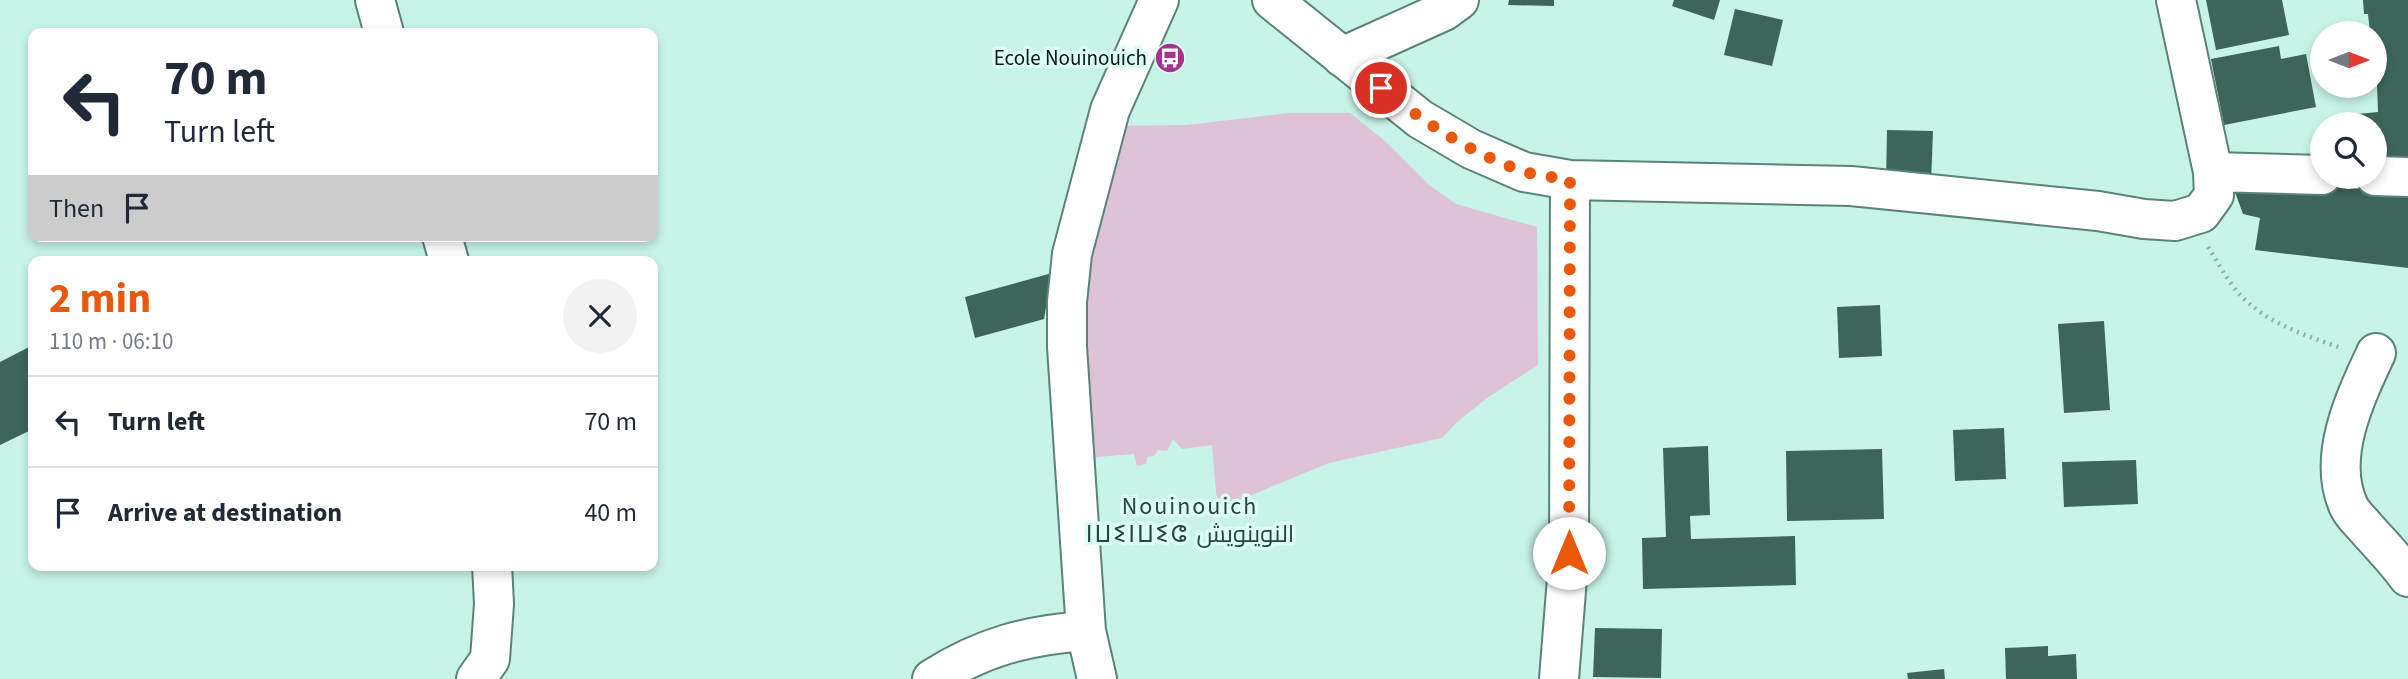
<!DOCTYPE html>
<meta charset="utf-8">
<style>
body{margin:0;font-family:"Source Sans 3",Cairo,"Noto Sans Tifinagh",sans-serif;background:#f2f2f3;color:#1f2937;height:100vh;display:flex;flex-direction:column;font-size:26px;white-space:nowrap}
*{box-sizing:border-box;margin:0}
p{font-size:23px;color:#747a83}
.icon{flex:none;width:38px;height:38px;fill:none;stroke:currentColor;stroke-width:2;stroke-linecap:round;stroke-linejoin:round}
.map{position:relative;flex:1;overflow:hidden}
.details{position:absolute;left:28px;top:256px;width:630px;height:315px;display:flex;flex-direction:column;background:#fff;border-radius:14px;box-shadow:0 4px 10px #0003}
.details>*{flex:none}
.hud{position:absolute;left:28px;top:28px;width:630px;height:214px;border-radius:14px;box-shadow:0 4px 10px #0003;background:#fff;color:#1f2937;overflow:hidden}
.needle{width:46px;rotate:90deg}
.tools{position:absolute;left:2310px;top:21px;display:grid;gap:14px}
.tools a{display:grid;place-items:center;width:77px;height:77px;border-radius:50%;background:#fff;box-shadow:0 4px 10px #0003;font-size:35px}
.pin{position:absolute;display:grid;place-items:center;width:60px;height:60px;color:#fff;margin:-30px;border:4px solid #fff;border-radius:50%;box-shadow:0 2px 7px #0007}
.me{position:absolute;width:77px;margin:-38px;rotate:0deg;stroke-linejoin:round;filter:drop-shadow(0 0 5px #0008)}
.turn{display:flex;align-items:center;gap:24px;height:147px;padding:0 21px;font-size:32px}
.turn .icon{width:91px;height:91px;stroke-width:2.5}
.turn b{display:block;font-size:49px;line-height:60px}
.then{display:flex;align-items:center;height:66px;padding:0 21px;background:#0003;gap:14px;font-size:26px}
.round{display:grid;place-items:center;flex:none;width:74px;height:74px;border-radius:37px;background:#f2f2f3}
.head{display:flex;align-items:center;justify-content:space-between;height:119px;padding:0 21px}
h1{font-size:42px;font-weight:700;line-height:52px;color:#ea580c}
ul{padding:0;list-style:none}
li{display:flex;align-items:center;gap:21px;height:91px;padding:0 21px;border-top:2px solid #e0e1e3}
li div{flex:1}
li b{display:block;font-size:26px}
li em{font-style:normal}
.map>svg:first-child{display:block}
.green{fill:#dec2d6}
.building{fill:#3e655c}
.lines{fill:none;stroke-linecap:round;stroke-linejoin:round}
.minor-casing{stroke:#5b837a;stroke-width:42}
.path{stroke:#8eb1a9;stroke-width:4.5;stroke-dasharray:2 5;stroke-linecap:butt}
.minor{stroke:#fff;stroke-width:38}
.route{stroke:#ea580c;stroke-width:12;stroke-dasharray:0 21.6}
.labels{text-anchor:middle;stroke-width:7;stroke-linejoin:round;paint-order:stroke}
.poi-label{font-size:21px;fill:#091916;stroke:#dcfef5;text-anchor:end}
.quarter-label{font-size:24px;letter-spacing:2px;fill:#224840;stroke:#dcfef5}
</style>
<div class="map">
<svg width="2408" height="679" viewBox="0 0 2408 679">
<rect width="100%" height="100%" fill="#c8f3e8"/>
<!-- green -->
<path class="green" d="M1289 113H1350L1385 141 1429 185 1456 204 1537 227 1538 365 1487 398 1456 423 1442 438 1329 463 1220 508 1216 492 1212 445 1182 449 1173 439 1167 451 1158 450 1154 456 1147 457 1146 464 1137 466 1134 454 1097 457 1090 468 1076 315 1114 126 1187 125Z"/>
<!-- building -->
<path class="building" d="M1509 0H1554V6L1508 5Z
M1674 0H1720L1714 20 1672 6Z
M2206 0H2282L2289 35 2216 50Z
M2363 0H2408V166L2375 169V124H2358L2357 114 2378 112 2375 33H2370L2368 14H2364Z
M1735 9 1783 20 1772 66 1724 55Z
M2279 46 2281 59 2306 54 2316 107 2224 125 2211 59Z
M1887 130 1933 131 1931 184 1886 183Z
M2236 176 2408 194V268L2255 250 2260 218 2243 214 2235 192Z
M1052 273 1044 319 975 338 965 297Z
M1880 305 1882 356 1839 358 1837 307Z
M2104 321 2110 410 2064 413 2058 324Z
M33 345V429L0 445V362Z
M2004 428 2006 479 1955 481 1953 430Z
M1708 446 1710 515 1690 516 1691 539 1795 536 1796 585 1643 589 1642 538 1666 537 1663 448Z
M1882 449 1884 519 1787 521 1786 451Z
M2136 460 2138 504 2064 507 2062 462Z
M1595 628 1662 629 1661 678 1593 677Z
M2048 646V656L2076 654 2077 679H2006L2005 648Z
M1944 669 1945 679H1908L1907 673Z"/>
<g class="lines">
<!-- minor casing -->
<g class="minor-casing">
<path id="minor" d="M375 0 384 33
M1272 0 1420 119 1471 149 1524 172 1570 180 1851 186 2098 211 2144 219 2175 221 2201 213 2214 195 2213 172 2176 0
M1342 57 1444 11 1459 0
M2213 172 2322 175
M2375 176 2408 177
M442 236 449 261
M2376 353C2355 398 2326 458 2349 507 2353 515 2361 522 2366 528 2380 544 2396 560 2408 577
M476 679 490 659 494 604 492 565
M932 679C982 647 1027 635 1086 631
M1097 679 1086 631 1067 347V302L1072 254 1110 110 1159 0
M1559 679 1569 553 1570 180"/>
</g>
<!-- path -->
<path class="path" d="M2208 247C2217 261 2225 276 2235 289 2262 322 2302 334 2341 348"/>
<!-- minor -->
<use href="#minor" class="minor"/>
</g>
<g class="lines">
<!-- route -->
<path class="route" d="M1381 88C1425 123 1469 152 1522 171 1537 176 1555 177 1570 180L1569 553"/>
</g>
<!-- icons -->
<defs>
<g id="bus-disc" transform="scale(1.575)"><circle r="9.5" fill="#a53491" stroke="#dcfef5"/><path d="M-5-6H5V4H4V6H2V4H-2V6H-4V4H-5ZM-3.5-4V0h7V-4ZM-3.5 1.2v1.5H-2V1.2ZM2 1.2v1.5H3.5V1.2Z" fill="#fff"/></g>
</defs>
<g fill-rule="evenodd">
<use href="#bus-disc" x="1170" y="58"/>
</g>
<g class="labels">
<!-- poi labels -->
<g class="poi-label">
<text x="1147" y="65">Ecole Nouinouich</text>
</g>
<!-- quarter labels -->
<g class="quarter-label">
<text x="1190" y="514">Nouinouich<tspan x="1190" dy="28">ⵏⵡⵉⵏⵡⵉⵛ النوينويش</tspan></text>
</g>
</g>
</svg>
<div class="tools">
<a><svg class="needle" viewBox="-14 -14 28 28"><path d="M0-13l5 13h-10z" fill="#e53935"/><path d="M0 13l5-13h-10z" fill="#747a83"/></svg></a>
<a><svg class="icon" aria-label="search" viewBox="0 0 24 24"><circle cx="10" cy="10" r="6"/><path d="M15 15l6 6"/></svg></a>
</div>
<div class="pin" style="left:1381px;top:88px;background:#d93025"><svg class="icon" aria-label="arrive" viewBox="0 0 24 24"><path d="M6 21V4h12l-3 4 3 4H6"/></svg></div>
<svg class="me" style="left:1569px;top:553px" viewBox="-20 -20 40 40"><circle r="19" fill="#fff"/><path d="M0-13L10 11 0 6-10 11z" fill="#ea580c"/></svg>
<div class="hud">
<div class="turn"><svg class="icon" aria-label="left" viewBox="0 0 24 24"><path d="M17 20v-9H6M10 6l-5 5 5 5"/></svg><div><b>70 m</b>Turn left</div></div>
<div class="then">Then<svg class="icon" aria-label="arrive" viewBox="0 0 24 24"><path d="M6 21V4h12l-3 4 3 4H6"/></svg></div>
</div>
<section class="details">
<div class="head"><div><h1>2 min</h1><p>110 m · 06:10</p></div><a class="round"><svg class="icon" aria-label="close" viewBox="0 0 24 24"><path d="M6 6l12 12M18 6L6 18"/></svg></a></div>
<ul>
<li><svg class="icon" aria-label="left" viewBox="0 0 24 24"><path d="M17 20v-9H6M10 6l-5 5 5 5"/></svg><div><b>Turn left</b></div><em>70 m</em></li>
<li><svg class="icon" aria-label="arrive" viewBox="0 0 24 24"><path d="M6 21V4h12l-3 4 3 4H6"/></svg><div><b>Arrive at destination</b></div><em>40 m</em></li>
</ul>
</section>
</div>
